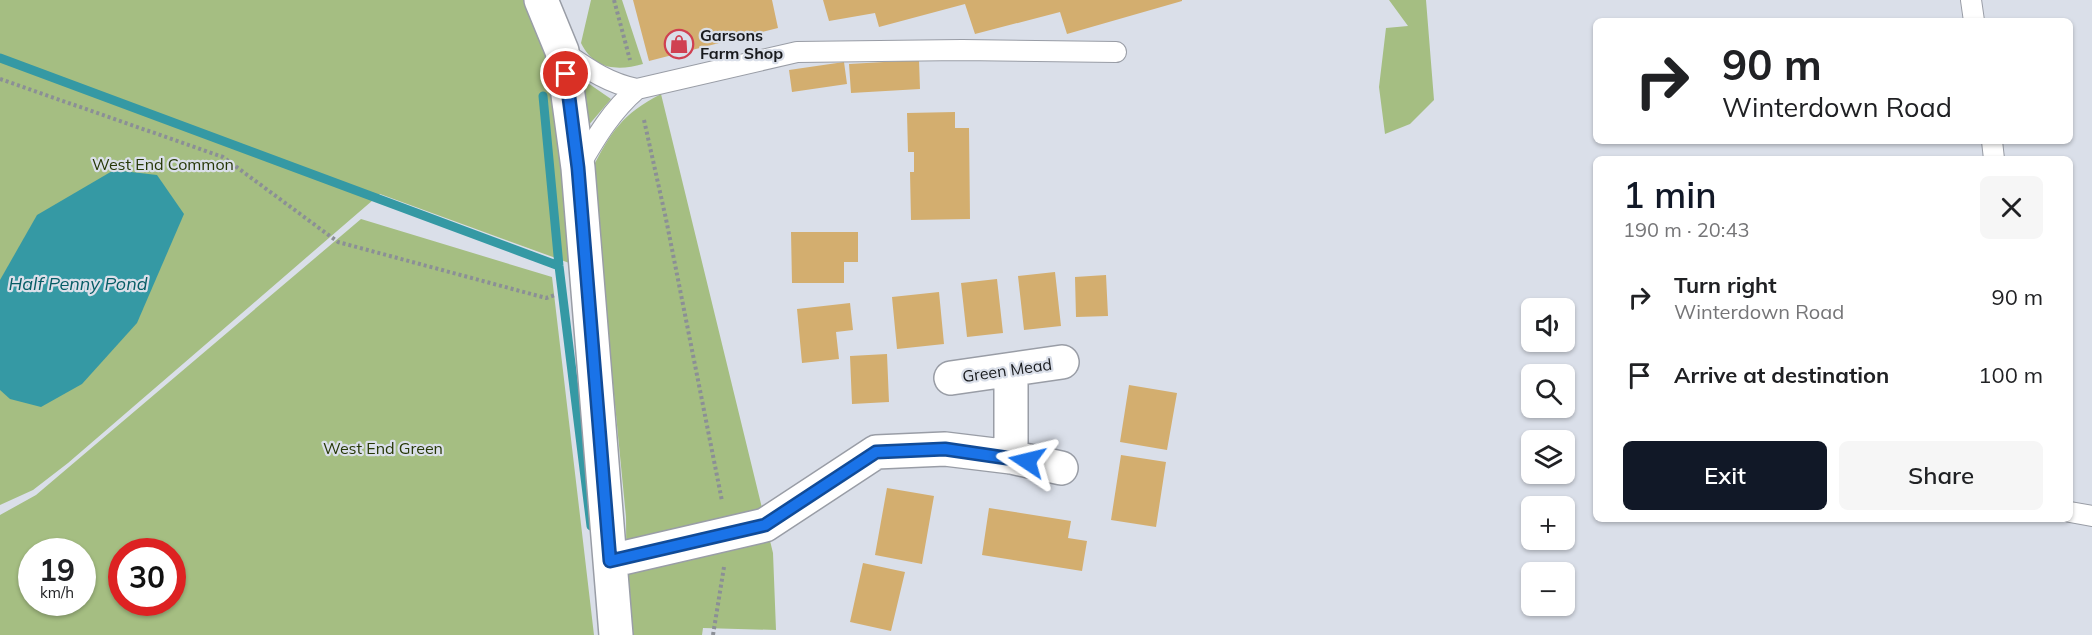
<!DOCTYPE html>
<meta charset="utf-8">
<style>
body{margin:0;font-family:Mulish,sans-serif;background:#f6f6f6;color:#202124;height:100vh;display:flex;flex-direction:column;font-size:22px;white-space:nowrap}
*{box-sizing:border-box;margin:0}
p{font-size:20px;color:#757577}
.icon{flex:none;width:33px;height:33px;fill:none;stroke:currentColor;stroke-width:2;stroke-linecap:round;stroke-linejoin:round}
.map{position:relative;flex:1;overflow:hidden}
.side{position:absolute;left:1593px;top:156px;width:480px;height:366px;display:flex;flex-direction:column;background:#fff;border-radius:9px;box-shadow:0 2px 4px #0004}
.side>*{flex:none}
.guide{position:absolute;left:1593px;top:18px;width:480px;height:126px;border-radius:9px;box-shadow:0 2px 4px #0004;background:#fff;color:#202124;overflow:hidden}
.controls{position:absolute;left:1521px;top:298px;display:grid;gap:12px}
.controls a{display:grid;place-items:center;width:54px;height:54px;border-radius:9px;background:#fff;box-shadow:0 2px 4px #0004;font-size:30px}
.speed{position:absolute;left:18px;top:538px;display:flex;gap:12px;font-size:30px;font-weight:700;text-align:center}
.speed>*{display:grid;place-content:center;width:78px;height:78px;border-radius:50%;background:#fff;box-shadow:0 2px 4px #0004;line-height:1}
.speed small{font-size:15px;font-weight:400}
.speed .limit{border:9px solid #d22;background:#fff;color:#111}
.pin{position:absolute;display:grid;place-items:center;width:51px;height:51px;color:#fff;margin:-26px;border:3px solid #fff;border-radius:50%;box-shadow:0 2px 6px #0007}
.me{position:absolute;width:66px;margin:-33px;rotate:280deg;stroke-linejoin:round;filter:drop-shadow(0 0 4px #0008)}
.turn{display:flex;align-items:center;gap:21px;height:126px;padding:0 30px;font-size:27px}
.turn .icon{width:78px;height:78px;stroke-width:2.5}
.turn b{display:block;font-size:42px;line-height:51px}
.round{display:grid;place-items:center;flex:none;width:63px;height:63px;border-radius:9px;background:#f6f6f6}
.overview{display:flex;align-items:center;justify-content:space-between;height:102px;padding:0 30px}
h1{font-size:36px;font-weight:600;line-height:45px;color:#111827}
.cta{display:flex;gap:12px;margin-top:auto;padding:12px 30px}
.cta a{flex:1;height:69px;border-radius:9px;background:#111827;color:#fff;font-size:24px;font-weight:600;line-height:69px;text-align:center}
.cta a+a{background:#f6f6f6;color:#202124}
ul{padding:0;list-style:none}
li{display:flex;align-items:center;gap:18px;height:78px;padding:0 30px}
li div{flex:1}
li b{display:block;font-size:22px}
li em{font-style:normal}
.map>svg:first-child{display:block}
.green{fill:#a5be82;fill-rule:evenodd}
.water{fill:#3599a4}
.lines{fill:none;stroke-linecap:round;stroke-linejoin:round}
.stream{stroke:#3599a4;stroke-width:9}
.building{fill:#d3ae6f}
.service-casing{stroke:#999da6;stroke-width:22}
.minor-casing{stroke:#999da6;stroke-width:36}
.path{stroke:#8b8f96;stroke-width:4;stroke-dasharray:3 3;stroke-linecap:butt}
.service{stroke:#fff;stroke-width:20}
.minor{stroke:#fff;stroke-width:33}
.route-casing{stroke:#114b97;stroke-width:15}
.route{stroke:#1a73e8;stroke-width:10}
.labels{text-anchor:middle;stroke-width:4.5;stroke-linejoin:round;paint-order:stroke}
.poi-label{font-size:16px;font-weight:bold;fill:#181a1d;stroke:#dadfe9;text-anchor:start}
.park-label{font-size:16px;fill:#273807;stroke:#dadfe9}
.street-label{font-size:16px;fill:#181a1d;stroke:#dadfe9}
.water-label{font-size:18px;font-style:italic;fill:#055c65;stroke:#dadfe9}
</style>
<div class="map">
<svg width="2092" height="635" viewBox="0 0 2092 635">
<rect width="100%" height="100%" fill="#dadfe9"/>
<!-- green -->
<path class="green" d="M0 0H537L583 268 380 194 68 463 33 490 0 505Z
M591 0H622L643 64C618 71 594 70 581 43Z
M1389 0H1426L1434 100 1410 124 1385 134 1379 87 1386 28 1408 26Z
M582 79 611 99 587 127Z
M661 94 773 553 776 630 703 628 702 635H627L626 517 592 169C611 132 622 114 661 94Z
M361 219 552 277 594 635H0V515L36 495ZM32 552H82V603H32ZM122 552H172V603H122Z"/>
<!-- water -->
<path class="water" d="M114 170 157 175 184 214 137 323 82 384 41 407 10 399 0 390V280L37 215Z"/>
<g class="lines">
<!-- stream -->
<path class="stream" d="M0 58 559 266
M543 96 559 266 591 526"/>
</g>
<!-- building -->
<path class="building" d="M633 0H772L778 28 649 61Z
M823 0H1182V1L1067 34 1060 12 975 34 965 4 879 27 875 13 829 21Z
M919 60 920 89 851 93 849 64Z
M844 62 847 84 792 92 789 70Z
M955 112V128H969L970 219 911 220 910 172H914V152H908L907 113Z
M791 232H858V262H844V283H792Z
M1055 272 1061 326 1024 330 1018 276Z
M1106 275 1108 316 1076 317 1075 277Z
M997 279 1003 333 967 337 961 283Z
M939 292 944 344 897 349 892 297Z
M850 303 853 330 836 332 839 359 802 363 797 309Z
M887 354 889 402 852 404 850 356Z
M1129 385 1177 393 1167 450 1120 442Z
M1121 455 1166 462 1156 527 1111 520Z
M887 488 934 496 922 564 875 555Z
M989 508 1071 521 1068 538 1087 541 1082 571 982 555Z
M863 563 905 572 891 631 850 622Z"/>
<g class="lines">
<!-- service casing -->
<g class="service-casing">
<path id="service" d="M1971 0 1974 21
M562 51C587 68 607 83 637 89L797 52 962 50 1116 52
M1992 141 1994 159
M578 168C595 139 611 111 637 89
M2070 512 2092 516"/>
</g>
<!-- minor casing -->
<g class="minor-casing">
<path id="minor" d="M541 0 562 51 578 168 616 635
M951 378 1062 362
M1011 457V370
M610 561 765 525 876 452 945 449 1011 457 1061 468"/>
</g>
<!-- path -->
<path class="path" d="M614 0 630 60
M0 79 223 157 338 242 546 298 555 295
M644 120 666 219 722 501
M713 635 724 567"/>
<!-- service -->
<use href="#service" class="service"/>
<!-- minor -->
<use href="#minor" class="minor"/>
</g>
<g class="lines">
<!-- route casing -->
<g class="route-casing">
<path id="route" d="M566 74 578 168 610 561 765 525 876 452 945 449 1027 461"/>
</g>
<!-- route -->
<use href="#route" class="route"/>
</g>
<!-- icons -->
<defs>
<g id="shop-ring" transform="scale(1.5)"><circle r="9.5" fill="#dadfe9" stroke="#d04051" stroke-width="1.5"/><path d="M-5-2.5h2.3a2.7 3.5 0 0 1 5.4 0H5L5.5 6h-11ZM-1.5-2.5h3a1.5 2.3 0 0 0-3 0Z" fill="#d04051"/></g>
</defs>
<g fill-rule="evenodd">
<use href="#shop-ring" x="679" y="44"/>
</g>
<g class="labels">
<!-- poi labels -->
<g class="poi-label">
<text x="700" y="41">Garsons<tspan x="700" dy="18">Farm Shop</tspan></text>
</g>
<!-- park labels -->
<g class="park-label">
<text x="163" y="170">West End Common</text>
<text x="383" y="454">West End Green</text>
</g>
<!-- street labels -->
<g class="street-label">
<text transform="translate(1007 370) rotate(-8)" y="6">Green Mead</text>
</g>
<!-- water labels -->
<g class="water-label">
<text x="78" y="290">Half Penny Pond</text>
</g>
</g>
</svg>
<div class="controls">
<a><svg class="icon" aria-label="sound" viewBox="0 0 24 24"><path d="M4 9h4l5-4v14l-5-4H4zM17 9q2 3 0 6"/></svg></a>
<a><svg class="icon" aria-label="search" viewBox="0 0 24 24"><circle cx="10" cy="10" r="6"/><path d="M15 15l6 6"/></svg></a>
<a><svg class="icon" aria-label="layers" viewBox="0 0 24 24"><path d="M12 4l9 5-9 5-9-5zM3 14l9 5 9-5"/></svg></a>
<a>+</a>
<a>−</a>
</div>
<div class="speed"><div>19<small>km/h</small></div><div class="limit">30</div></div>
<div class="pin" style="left:566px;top:74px;background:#d93025"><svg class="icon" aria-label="arrive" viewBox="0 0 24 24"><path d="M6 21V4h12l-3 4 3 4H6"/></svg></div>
<svg class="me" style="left:1027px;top:461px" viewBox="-20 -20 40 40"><path d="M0-17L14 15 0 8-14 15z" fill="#1a73e8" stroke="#fff" stroke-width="4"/></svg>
<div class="guide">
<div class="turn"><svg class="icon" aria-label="right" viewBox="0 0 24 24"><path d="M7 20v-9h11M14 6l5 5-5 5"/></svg><div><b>90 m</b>Winterdown Road</div></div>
</div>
<section class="side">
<div class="overview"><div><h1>1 min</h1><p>190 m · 20:43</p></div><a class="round"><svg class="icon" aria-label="close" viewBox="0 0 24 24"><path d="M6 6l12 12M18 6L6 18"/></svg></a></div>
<ul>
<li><svg class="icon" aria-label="right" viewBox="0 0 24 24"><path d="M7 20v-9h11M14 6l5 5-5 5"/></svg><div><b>Turn right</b><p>Winterdown Road</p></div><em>90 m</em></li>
<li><svg class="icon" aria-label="arrive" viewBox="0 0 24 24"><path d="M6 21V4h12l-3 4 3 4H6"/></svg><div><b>Arrive at destination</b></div><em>100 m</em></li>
</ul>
<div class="cta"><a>Exit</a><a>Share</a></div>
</section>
</div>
